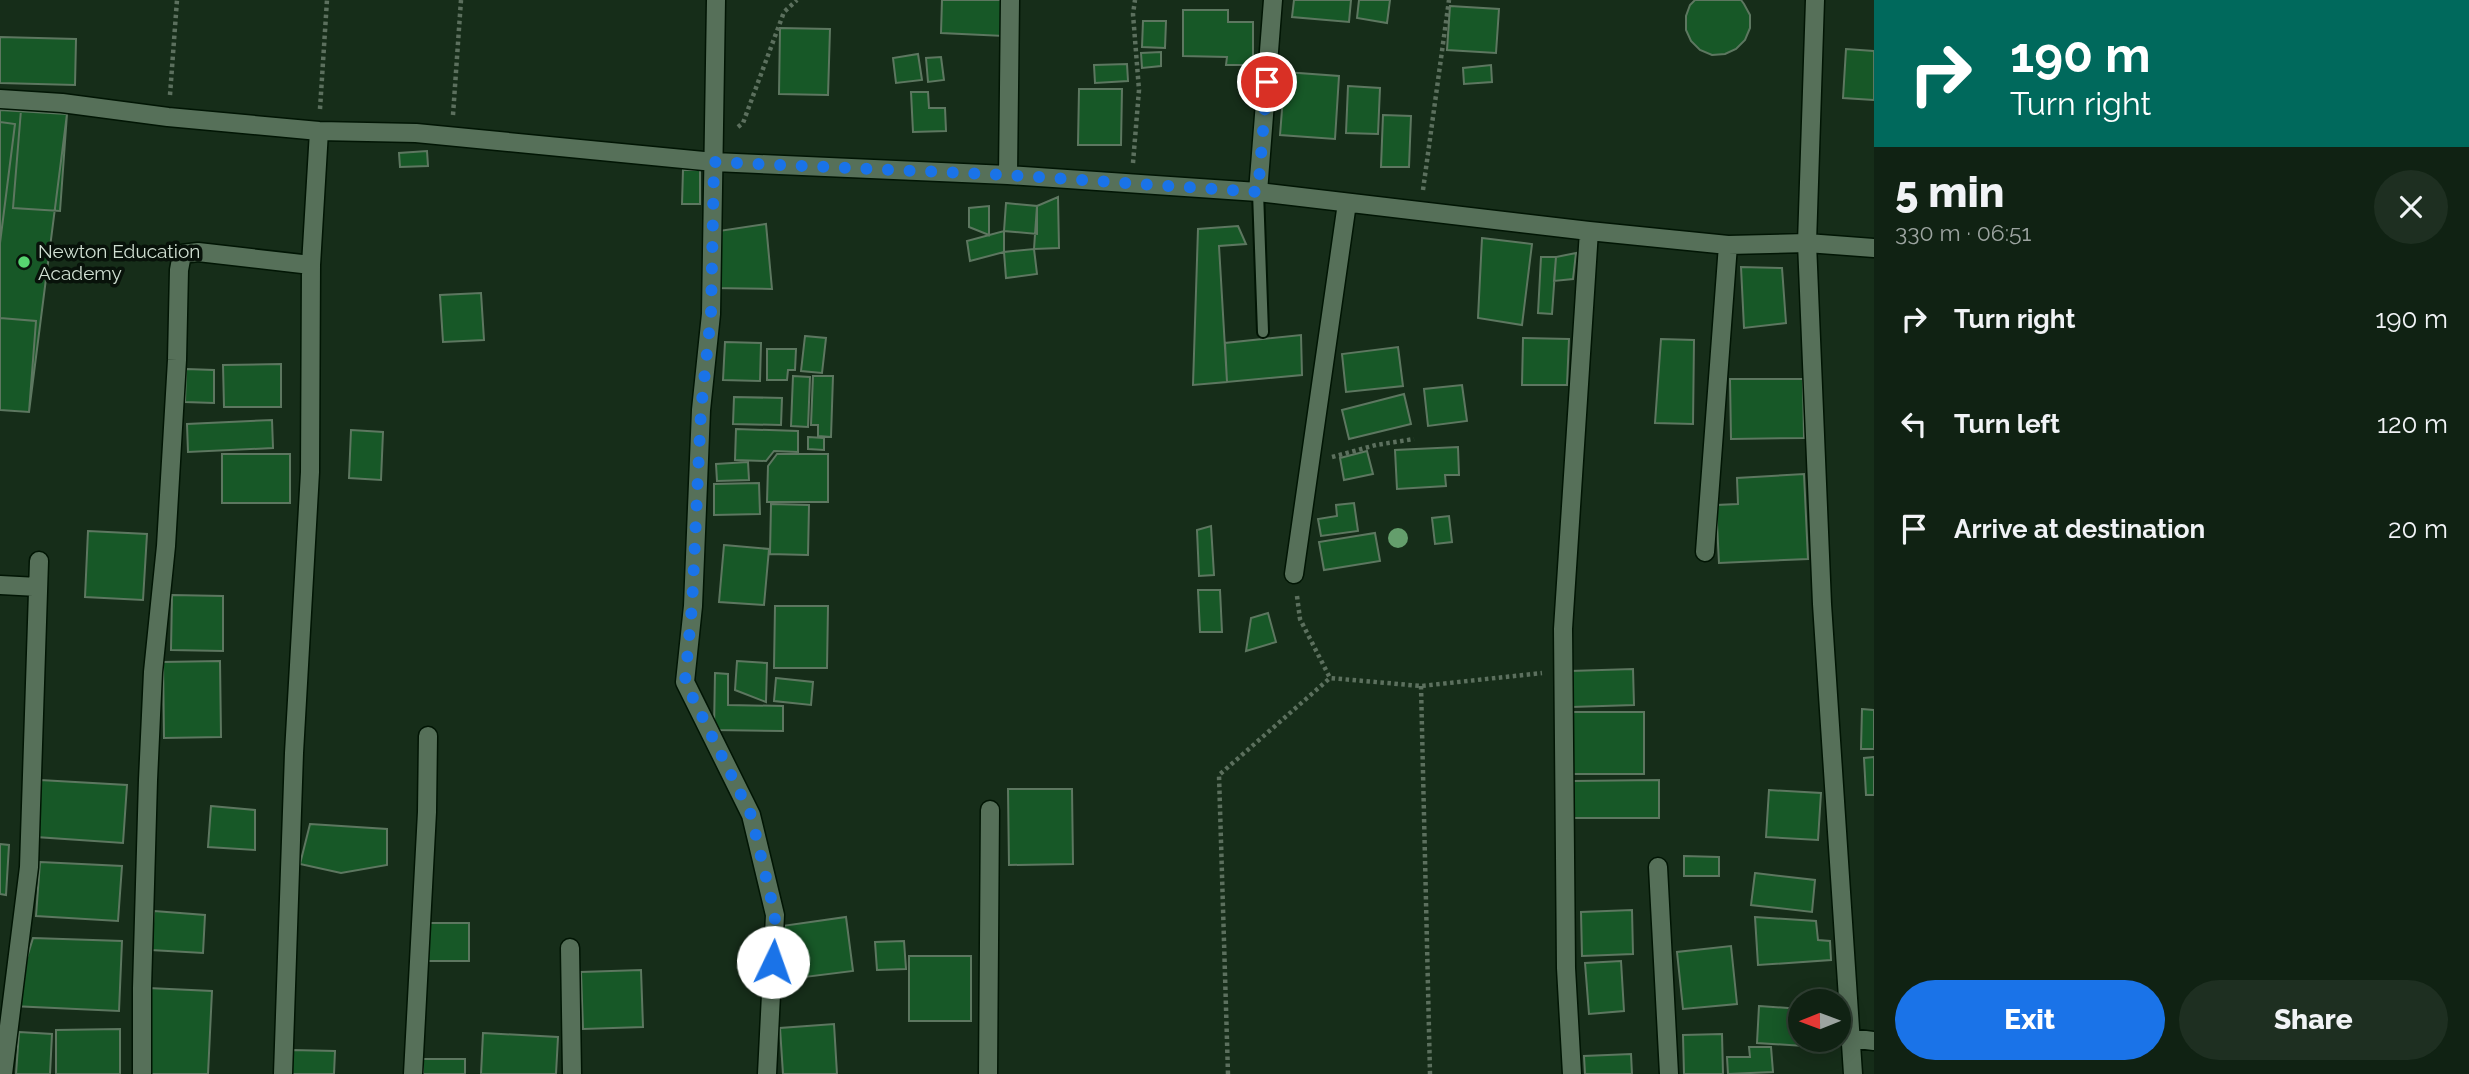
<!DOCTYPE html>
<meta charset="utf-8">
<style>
body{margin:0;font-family:Raleway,sans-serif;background:#1e2f21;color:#f1f3f6;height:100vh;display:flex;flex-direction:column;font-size:26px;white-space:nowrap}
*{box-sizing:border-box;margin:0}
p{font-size:23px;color:#9ca4a0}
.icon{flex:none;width:38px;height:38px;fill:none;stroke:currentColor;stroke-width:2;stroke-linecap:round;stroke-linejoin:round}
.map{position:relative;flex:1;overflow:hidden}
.side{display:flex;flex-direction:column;background:#102213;width:595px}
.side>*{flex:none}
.top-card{background:#00695c;color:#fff;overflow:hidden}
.needle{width:46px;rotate:269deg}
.buttons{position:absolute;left:1788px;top:989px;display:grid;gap:14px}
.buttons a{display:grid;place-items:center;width:63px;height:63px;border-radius:50%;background:#102213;box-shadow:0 4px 18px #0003,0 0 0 2px #303f33;font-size:35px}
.pin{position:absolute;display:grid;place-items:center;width:60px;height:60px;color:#fff;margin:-30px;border:4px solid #fff;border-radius:50%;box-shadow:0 2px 7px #0007}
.me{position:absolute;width:77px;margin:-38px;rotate:3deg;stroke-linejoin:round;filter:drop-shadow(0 0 5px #0008)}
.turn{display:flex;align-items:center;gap:24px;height:147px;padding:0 21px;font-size:32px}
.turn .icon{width:91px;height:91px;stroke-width:2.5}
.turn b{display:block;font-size:49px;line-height:60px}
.round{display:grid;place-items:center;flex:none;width:74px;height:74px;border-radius:37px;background:#1e2f21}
.summary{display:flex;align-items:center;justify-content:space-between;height:119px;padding:0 21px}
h1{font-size:42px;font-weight:800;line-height:52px}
.primary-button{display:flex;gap:14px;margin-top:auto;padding:14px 21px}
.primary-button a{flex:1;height:80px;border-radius:42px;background:#1a73e8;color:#fff;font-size:28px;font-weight:800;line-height:80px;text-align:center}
.primary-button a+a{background:#1e2f21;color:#f1f3f6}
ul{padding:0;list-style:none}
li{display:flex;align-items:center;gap:21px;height:105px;padding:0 21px}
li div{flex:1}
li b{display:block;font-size:26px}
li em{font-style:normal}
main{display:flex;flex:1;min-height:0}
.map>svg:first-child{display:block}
.building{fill:#175827;stroke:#5d7760;stroke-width:2}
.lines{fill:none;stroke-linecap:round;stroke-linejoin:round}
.service-casing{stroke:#011504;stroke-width:14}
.minor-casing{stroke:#011504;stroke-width:21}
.path{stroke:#5c705e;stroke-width:4.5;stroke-dasharray:3.5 3.5;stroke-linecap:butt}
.service{stroke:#567059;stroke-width:10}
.minor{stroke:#567059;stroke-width:18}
.tree{fill:#649e6c}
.route{stroke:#1a73e8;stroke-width:12;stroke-dasharray:0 21.6}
.poi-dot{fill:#57d570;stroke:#08120a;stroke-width:2.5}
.labels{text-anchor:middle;stroke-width:7;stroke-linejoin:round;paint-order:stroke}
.poi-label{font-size:19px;fill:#d0dfd2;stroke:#08120a;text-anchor:start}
</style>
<main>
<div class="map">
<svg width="1874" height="1074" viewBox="0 0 1874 1074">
<rect width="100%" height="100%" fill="#162d19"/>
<!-- building -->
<path class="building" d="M942 0H1006L1004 36 941 33Z
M1294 0H1351L1349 22 1292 17Z
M1359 0H1390L1387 23 1357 18Z
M1695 0H1741L1744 4 1750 15V28L1745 40 1736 49 1725 54 1712 55 1700 50 1691 41 1686 30V16L1690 5Z
M1450 6 1499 9 1496 53 1447 50Z
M1183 10H1228V22H1253V65H1226L1227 57 1183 56Z
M1143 21H1166L1165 48 1142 47Z
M780 28 830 29 828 95 779 94Z
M0 37 76 39 75 85 0 83Z
M1846 49 1874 51V100L1843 98Z
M1161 52V66L1142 68 1141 53Z
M918 54 922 80 896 83 893 58Z
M941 57 944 80 928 82 926 58Z
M1127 64 1128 81 1095 83 1094 65Z
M1491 65 1492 82 1464 84 1463 68Z
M1285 72 1339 76 1335 139 1280 135Z
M1348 86 1380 88 1378 134 1346 133Z
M1079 89H1122L1121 145H1078Z
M911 92H928L929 108H945L946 131 913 132Z
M0 110 67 114 29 412 0 410Z
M21 110 67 114 60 211 13 208Z
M1383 115 1411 116 1409 167H1381Z
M0 122 15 124 0 243Z
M427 151 428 166 400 167 399 153Z
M683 170H700V204H682Z
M1058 197 1059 248 1034 249 1037 206Z
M1006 203 1037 206V234L1004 231Z
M989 206V235L969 227V208Z
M766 224 772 289 711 288 712 232Z
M1238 226 1246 244 1219 246 1227 382 1193 385 1198 229Z
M1004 231V252L970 261 967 241Z
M1482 238 1532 244 1522 325 1478 318Z
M1034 249 1037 274 1006 278 1004 252Z
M1576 253 1573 279 1554 281 1556 257Z
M1541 257H1556L1552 314 1538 313Z
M1741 267 1782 268 1786 323 1744 328Z
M481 293 484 340 443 342 440 295Z
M0 318 36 321 29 412 0 410Z
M1301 335 1302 375 1227 382 1225 343Z
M805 336 826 338 822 373 801 371Z
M1523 338 1569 339 1567 385H1522Z
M1661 339 1694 340 1693 424 1655 423Z
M725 342 761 343 760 381 723 380Z
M1398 347 1403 386 1346 392 1342 354Z
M767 349H796L795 370H788L787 380H767Z
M281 364V407H224L223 365Z
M186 369 214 370V403L185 402Z
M793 376 810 377 808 427 791 426Z
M813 376H833L831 437 818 436V425H811Z
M1730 379H1803L1804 438 1731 439Z
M1462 385 1467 421 1428 426 1424 389Z
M1404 394 1411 424 1349 439 1342 410Z
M734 397 782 398 781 425 733 424Z
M272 420 273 448 188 452 187 424Z
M736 429 798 431V452L774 451 766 461 735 460Z
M351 430 383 432 381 480 349 478Z
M808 437 824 438V450L808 449Z
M1458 447 1459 475H1445L1446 486 1397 489 1395 450Z
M1367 451 1373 474 1344 480 1340 458Z
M222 454H290V503H222Z
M777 454H828V502H767L768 466Z
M748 462 749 480 717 481 716 464Z
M1804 474 1808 559 1719 563 1716 505 1738 504 1737 478Z
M759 483 760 514 714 515V484Z
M1354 503 1358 531 1321 536 1318 519 1337 516 1336 505Z
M771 504 809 505 808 555 770 554Z
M1449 516 1452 542 1435 544 1432 518Z
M1211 526 1214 575 1199 576 1197 530Z
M88 531 147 534 143 600 85 597Z
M1375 533 1380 561 1324 570 1319 542Z
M724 545 769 549 764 605 719 602Z
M1198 590H1220L1222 632H1200Z
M172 595 223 596V651L171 650Z
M775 606H828L827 668H774Z
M1268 613 1276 642 1246 651 1251 618Z
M220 661 221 737 164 738 163 662Z
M737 661 767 663 766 702 735 690Z
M1633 669 1634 705 1571 707 1570 671Z
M715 673 728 674V705L783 706V731L714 730Z
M776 678 813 682 811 705 774 701Z
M1862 709 1874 710V749H1861Z
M1571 712H1644V774H1571Z
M1874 757V795H1866L1864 758Z
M40 780 127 785 123 843 36 837Z
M1659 780V818H1573V781Z
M1008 789H1072L1073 864 1009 865Z
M1769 790 1821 793 1818 840 1766 837Z
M211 806 255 810V850L208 847Z
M310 824 387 829V865L341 873 300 864Z
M0 844 9 845 6 895 0 894Z
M1684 856 1719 857V876H1684Z
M40 862 122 866 118 921 36 916Z
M1755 873 1815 880 1812 912 1751 905Z
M1632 910 1633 954 1582 956 1581 912Z
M154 911 205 915 203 953 151 950Z
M846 917 853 971 789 979 782 926Z
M1755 917 1816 921 1818 940 1830 941 1831 960 1758 965Z
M427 923H469V961H427Z
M33 938 122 941 119 1011 12 1006Z
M904 941 906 969 877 970 875 942Z
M1731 946 1737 1004 1683 1009 1677 952Z
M909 956H971V1021H909Z
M1621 961 1624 1011 1589 1014 1585 963Z
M641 970 643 1027 583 1029 581 972Z
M148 988 212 991 208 1074H144Z
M1759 1006 1801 1009V1040H1819V1047L1757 1043Z
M834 1024 837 1074H783L780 1028Z
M120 1029V1074H56V1030Z
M19 1032 52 1034 50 1074H16Z
M483 1033 558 1037 556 1074H481Z
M1722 1034 1723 1074H1684L1683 1035Z
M1749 1047H1771L1773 1072 1728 1074 1727 1057H1750Z
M292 1050 335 1051 334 1074H292Z
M1631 1054 1632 1074H1585L1584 1056Z
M423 1059H465V1074H423Z"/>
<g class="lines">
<!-- service casing -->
<g class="service-casing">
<path id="service" d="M1258 192 1263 332"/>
</g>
<!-- minor casing -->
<g class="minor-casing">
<path id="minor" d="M716 0 711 314 701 410 693 606 685 682 751 815 775 915 767 1074
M1815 0 1807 243 1822 604 1853 1074
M0 99 62 103 168 117 319 131 416 133 714 162 1008 175 1258 192 1589 231 1728 245 1807 243 1874 248
M1008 175 1010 0
M1258 192 1273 0
M1705 552 1728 245
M1294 574 1347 203
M0 585 38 587
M1658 867 1669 1074
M570 948 572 1074
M1850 1038 1874 1041
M3 1074 29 867 39 561
M142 1074V988L148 780 153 672 166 546 177 360 179 270 182 254 198 252 311 265 319 131
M283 1074 294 753 310 472 311 265
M413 1074 427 812 428 736
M988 1074 990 810
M1572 1074 1566 968 1563 629 1589 231"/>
</g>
<!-- path -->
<path class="path" d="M170 95 177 0
M320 109 327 0
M453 115 461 0
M738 127 743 123 784 12 797 0
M1133 163 1139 90 1133 14 1135 0
M1423 190 1449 0
M1332 457 1376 445 1414 439
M1297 596 1300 619 1330 678 1421 686 1542 673
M1421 686 1430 1074
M1228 1074 1219 775 1330 678"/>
<!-- service -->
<use href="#service" class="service"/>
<!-- minor -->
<use href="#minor" class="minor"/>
</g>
<!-- trees -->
<circle class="tree" cx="1398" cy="538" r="10"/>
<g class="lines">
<!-- route -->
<path class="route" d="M773 962 775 915 751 815 685 682 692 606 701 410 711 314 714 162 1008 175 1258 192 1267 82"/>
</g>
<!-- markers -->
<circle class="poi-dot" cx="24" cy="262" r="7"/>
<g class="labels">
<!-- poi labels -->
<g class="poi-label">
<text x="38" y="258">Newton Education<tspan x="38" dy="22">Academy</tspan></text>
</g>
</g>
</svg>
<div class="buttons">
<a><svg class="needle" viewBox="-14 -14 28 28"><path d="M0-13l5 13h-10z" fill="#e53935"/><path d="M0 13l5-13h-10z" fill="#9ca4a0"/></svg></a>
</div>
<div class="pin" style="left:1267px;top:82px;background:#d93025"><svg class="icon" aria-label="arrive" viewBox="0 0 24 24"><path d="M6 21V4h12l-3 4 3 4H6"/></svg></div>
<svg class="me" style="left:773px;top:962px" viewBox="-20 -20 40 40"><circle r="19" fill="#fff"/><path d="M0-13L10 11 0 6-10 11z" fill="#1a73e8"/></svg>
</div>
<section class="side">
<div class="top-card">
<div class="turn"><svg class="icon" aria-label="right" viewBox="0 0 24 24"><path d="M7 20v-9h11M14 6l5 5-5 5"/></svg><div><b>190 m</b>Turn right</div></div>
</div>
<div class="summary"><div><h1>5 min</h1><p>330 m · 06:51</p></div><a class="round"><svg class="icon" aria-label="close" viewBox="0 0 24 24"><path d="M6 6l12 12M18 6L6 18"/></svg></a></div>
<ul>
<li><svg class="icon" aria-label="right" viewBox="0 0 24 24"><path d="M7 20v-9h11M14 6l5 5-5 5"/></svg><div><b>Turn right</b></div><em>190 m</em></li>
<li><svg class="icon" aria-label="left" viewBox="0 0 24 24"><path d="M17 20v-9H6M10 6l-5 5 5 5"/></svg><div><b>Turn left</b></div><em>120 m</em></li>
<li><svg class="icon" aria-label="arrive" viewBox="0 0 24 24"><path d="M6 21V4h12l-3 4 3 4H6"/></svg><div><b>Arrive at destination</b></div><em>20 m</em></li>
</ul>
<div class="primary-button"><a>Exit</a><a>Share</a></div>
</section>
</main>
